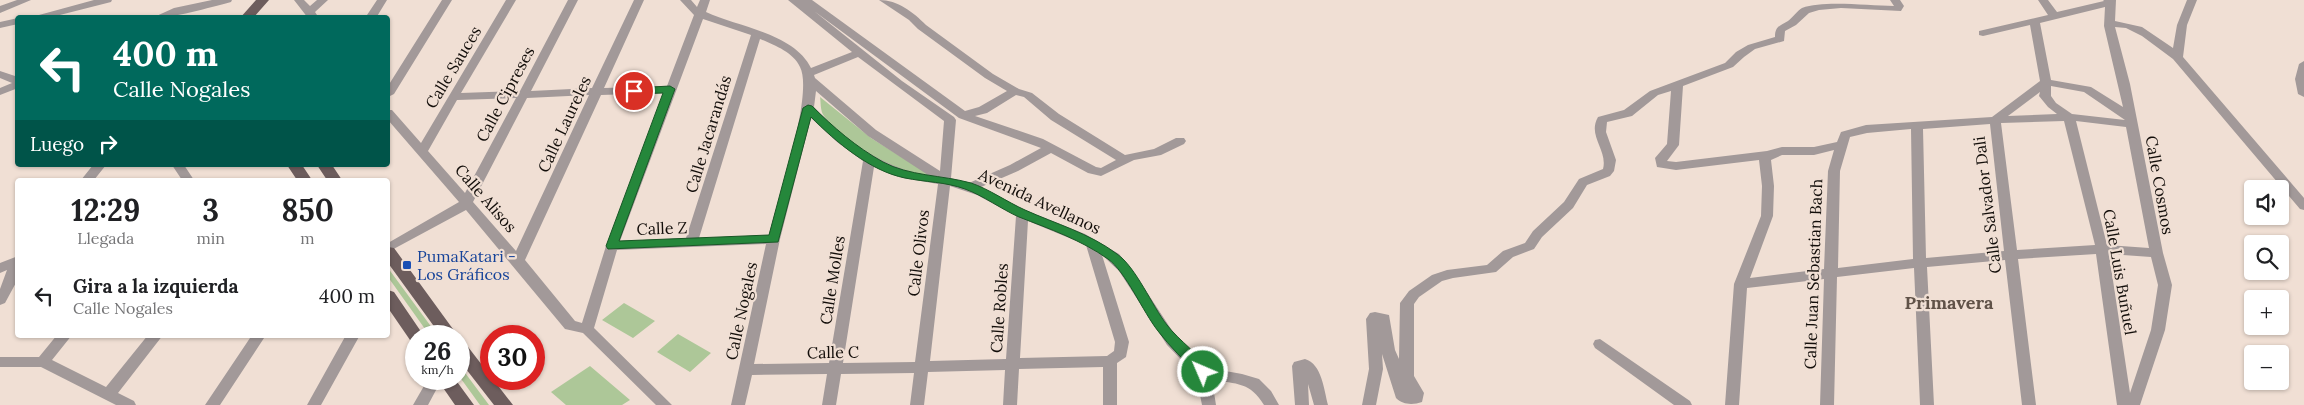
<!DOCTYPE html>
<html lang="es">
<meta charset="utf-8">
<style>
body{margin:0;font-family:Lora,serif;background:#f6f6f6;color:#202124;height:100vh;display:flex;flex-direction:column;font-size:19px;white-space:nowrap}
*{box-sizing:border-box;margin:0}
p{font-size:16px;color:#757577}
.icon{flex:none;width:28px;height:28px;fill:none;stroke:currentColor;stroke-width:2;stroke-linecap:round;stroke-linejoin:round}
.map{position:relative;flex:1;overflow:hidden}
.drawer{position:absolute;left:15px;top:178px;width:375px;height:160px;display:flex;flex-direction:column;background:#fff;border-radius:5px;box-shadow:0 1px 4px #0004}
.drawer>*{flex:none}
.top-card{position:absolute;left:15px;top:15px;width:375px;height:152px;border-radius:5px;box-shadow:0 1px 4px #0004;background:#00695c;color:#fff;overflow:hidden}
.fabs{position:absolute;left:2244px;top:180px;display:grid;gap:10px}
.fabs a{display:grid;place-items:center;width:45px;height:45px;border-radius:5px;background:#fff;box-shadow:0 1px 4px #0004;font-size:25px}
.speed{position:absolute;left:405px;top:325px;display:flex;gap:10px;font-size:25px;font-weight:700;text-align:center}
.speed>*{display:grid;place-content:center;width:65px;height:65px;border-radius:50%;background:#fff;box-shadow:0 1px 4px #0004;line-height:1}
.speed small{font-size:12px;font-weight:400}
.speed .limit{border:8px solid #d22;background:#fff;color:#111}
.pin{position:absolute;display:grid;place-items:center;width:42px;height:42px;color:#fff;margin:-21px;border:2px solid #fff;border-radius:50%;box-shadow:0 1px 5px #0007}
.me{position:absolute;width:55px;margin:-28px;rotate:315deg;stroke-linejoin:round;filter:drop-shadow(0 0 4px #0008)}
.turn{display:flex;align-items:center;gap:18px;height:105px;padding:0 15px;font-size:22px}
.turn .icon{width:65px;height:65px;stroke-width:2.5}
.turn b{display:block;font-size:35px;line-height:42px}
.then{display:flex;align-items:center;height:48px;padding:0 15px;background:#0003;gap:10px;font-size:19px}
.eta{display:flex;justify-content:space-evenly;align-items:center;height:85px;text-align:center}
.eta b{font-size:30px;font-weight:700;line-height:35px}
ul{padding:0;list-style:none}
li{display:flex;align-items:center;gap:15px;height:65px;padding:0 15px}
li div{flex:1}
li b{display:block;font-size:19px}
li em{font-style:normal}
.map>svg:first-child{display:block}
.green{fill:#adc798}
.lines{fill:none;stroke-linecap:round;stroke-linejoin:round}
.minor{fill:#a29999;fill-rule:evenodd}
.major{fill:#6d5d5d;fill-rule:evenodd}
.route{fill:#25873b;stroke:#185826}
.transit-dot{fill:#1a4fb4;stroke:#f0dfd4;stroke-width:2}
.labels{text-anchor:middle;stroke-width:4.5;stroke-linejoin:round;paint-order:stroke}
.street-label{font-size:16px;fill:#130e0a;stroke:#f0dfd4}
.transit-label{font-size:16px;fill:#164399;stroke:#f0dfd4;text-anchor:start}
.neighbourhood-label{font-size:18px;font-weight:bold;fill:#605248;stroke:#f0dfd4}
</style>
<div class="map">
<svg width="2304" height="405" viewBox="0 0 2304 405">
<rect width="100%" height="100%" fill="#f0dfd4"/>
<!-- green -->
<path class="green" d="M820 97 871 138 930 175C897 174 843 143 824 116 820 111 821 102 820 97Z
M388 268 438 336H430L388 277Z
M624 303 655 321 633 338 602 320Z
M678 334 711 353 690 372 657 352Z
M459 364 460 366 489 405H480L459 376Z
M590 366 630 400 622 405H566L551 392Z"/>
<g class="lines">
<!-- minor -->
<path class="minor" d="M17 0H31L0 13V6Z
M94 0H112L111 2 48 18H28Z
M212 0H232L231 2C208 8 174 18 152 18L174 8Z
M294 0H304L310 6 317 0H328L315 12 319 18H308Z
M377 0H387L376 18H365Z
M442 0H452L394 94 388 97V86Z
M506 0H516L461 93 520 91 568 0H578L531 91 592 88 634 0H644L604 88 667 86 694 15 680 0H691L697 7 700 0H710L706 12C738 27 794 33 811 68L852 52 788 0H812L965 111 979 107 1007 91 985 78 918 29 909 20 879 0C898 0 913 12 926 25L993 74 1019 89 1032 93 1059 114 1125 155 1154 149 1176 138H1184L1186 141 1184 144 1161 155 1134 160 1101 176 1088 173 1051 153 1018 171 981 187 1025 210 1085 234 1119 254 1133 271 1171 329 1199 361 1209 368 1242 374 1259 379 1271 391 1279 405H1264C1250 382 1237 384 1212 380L1216 405H1202L1196 375 1167 345 1119 271 1102 255 1129 342 1126 357 1117 363V405H1103V367L1019 369 1017 405H1003L1005 370 928 372 924 405H910L914 373 841 374 836 405H822L827 374 752 375 745 405H731L766 244 617 250 594 328 672 405H656L583 333 565 329 466 210 388 252V243L459 202 388 120V110H392L421 143ZM814 11 959 118 1041 148 1010 165 969 183 951 178 956 120 954 117 902 81ZM703 19 751 35 686 238 620 241ZM760 39C774 45 793 52 800 67 814 94 777 202 769 235L699 238ZM858 57 944 121 940 171 876 130 815 78 814 75ZM816 91 868 136 928 175C881 168 846 140 814 107ZM664 93 606 246 582 323 575 321 525 260 601 95ZM589 95 516 251 473 202 527 98ZM1016 95 1024 97 1051 120 1116 160 1101 168 1096 167 1043 139 975 116 987 113ZM516 98 465 193 428 151 457 100ZM811 118 837 142 863 161 829 363 754 364 780 239ZM874 167 903 178 938 184 915 362 843 363ZM950 186 977 195 1016 216 1006 359 930 361ZM1028 221 1086 245 1115 342 1114 351 1107 356 1020 358Z
M1890 0H1900L1904 6 1901 11 1841 8 1819 10 1809 13 1796 25 1785 31 1784 41 1755 49 1744 57 1733 67 1683 86 1679 145 1667 161 1676 162 1767 151 1782 147H1814L1837 142 1841 132 1866 125 1992 117 2040 81 2030 25 1983 36 1979 35V31L2048 15 2038 0H2048L2057 12 2104 1 2103 0H2116L2115 21 2142 27 2173 48 2177 25 2187 0H2197L2187 25 2183 57 2304 198V210L2300 209 2173 59 2142 36 2126 28 2115 27 2130 84 2163 253 2172 285 2165 330 2140 405H2117L2096 254 2018 259 2036 405H2022L2005 260 1927 267 1934 405H1920L1914 268 1837 277 1834 405H1820L1824 279 1747 288 1739 405H1725L1734 284 1761 216 1762 186 1759 160 1676 170 1657 167 1655 158 1667 144 1671 91 1658 95 1632 116 1607 122 1606 132 1616 160 1614 171 1610 176 1587 185 1573 208 1542 237 1534 249 1513 257 1496 272 1453 278 1442 281 1419 297 1414 304V376L1424 393 1422 402C1413 405 1403 405 1396 398L1382 354 1383 369 1376 405H1362L1369 369 1366 319 1370 313 1375 312 1389 315 1395 350 1399 359 1400 303 1409 291 1432 275 1447 270 1487 265 1503 251 1525 243 1533 231 1564 202 1579 179 1603 169C1608 150 1587 136 1598 117L1624 110 1650 91 1725 63 1736 52 1748 45 1775 37C1775 26 1780 26 1788 21 1793 17 1797 11 1802 8 1824 0 1868 6 1894 6ZM2105 7 2104 26 2123 107 2091 87 2051 80 2040 23ZM2051 86 2084 92 2125 120 2072 114 2056 103 2051 96ZM2040 92 2039 96 2048 107 2057 114 2008 116ZM2064 121 2095 245 2017 250 2001 123ZM2076 121 2126 127 2149 248 2107 245ZM1990 124 2004 251 1926 258 1923 129ZM1911 129 1913 259 1838 268 1840 171 1850 137 1867 133ZM1834 150 1828 171 1824 269 1750 278 1773 216 1774 186 1771 160 1782 155H1814ZM2109 254 2151 257 2158 285 2151 330 2130 393Z
M18 18V24L0 28V22Z
M2304 61V97L2298 94 2295 79 2299 64Z
M0 71 18 77V88L0 95V88L12 83 0 78Z
M93 165H106L94 180H81Z
M172 165H184L194 180H182Z
M18 256V279L5 303 0 305V289L7 270 0 273V263Z
M57 335H72L52 360 106 387 148 335H163L118 393 134 401 136 405H116L41 367H0V357H39Z
M252 335H266L220 405H205Z
M346 335H360L321 405H307Z
M1600 339 1690 401 1692 405H1674L1595 348 1593 344 1595 340Z
M1305 359C1322 364 1324 390 1328 405H1314L1308 384 1309 405H1295L1292 366 1294 362Z
M428 379H442L428 405H413Z"/>
<!-- major -->
<path class="major" d="M256 0H269L253 18H240Z
M287 165H302L312 180H297Z
M317 165H332L342 180H327Z
M388 247 394 248 458 336H441L388 263Z
M388 290 394 292 424 336H416V342L410 340 388 308Z
M459 342 465 343 513 405H494L459 360Z
M437 379H455L474 405H455Z"/>
</g>
<!-- route -->
<path class="route" d="M670 86 675 89 619 241 769 235 803 108 808 105 812 106C833 127 856 147 883 162 909 176 942 175 971 183 989 189 1007 202 1025 210 1056 224 1089 233 1117 254 1136 267 1152 306 1167 325 1179 341 1200 354 1210 372L1208 376H1199C1185 361 1170 347 1158 331 1143 312 1126 272 1108 259 1081 240 1050 229 1019 217 1001 209 984 196 965 189 946 182 925 182 905 178 870 171 836 142 811 117L778 242 608 249 606 246 663 93 634 94 628 91 634 88Z"/>
<!-- markers -->
<rect class="transit-dot" x="402" y="260" width="10" height="10" rx="2.5"/>
<g class="labels">
<!-- street labels -->
<g class="street-label">
<text transform="translate(453 67) rotate(-59)" y="6">Calle Sauces</text>
<text transform="translate(505 94) rotate(-62)" y="6">Calle Cipreses</text>
<text transform="translate(564 124) rotate(-65)" y="6">Calle Laureles</text>
<text transform="translate(708 134) rotate(-73)" y="6">Calle Jacarandás</text>
<text transform="translate(2160 185) rotate(80)" y="6">Calle Cosmos</text>
<text transform="translate(486 198) rotate(49)" y="6">Calle Alisos</text>
<text transform="translate(1040 201) rotate(25)" y="6">Avenida Avellanos</text>
<text transform="translate(1987 205) rotate(-97)" y="6">Calle Salvador Dali</text>
<text transform="translate(662 228) rotate(-2)" y="6">Calle Z</text>
<text transform="translate(918 253) rotate(-83)" y="6">Calle Olivos</text>
<text transform="translate(2120 272) rotate(80)" y="6">Calle Luis Buñuel</text>
<text transform="translate(1813 274) rotate(-88)" y="6">Calle Juan Sebastian Bach</text>
<text transform="translate(832 280) rotate(-81)" y="6">Calle Molles</text>
<text transform="translate(999 308) rotate(-86)" y="6">Calle Robles</text>
<text transform="translate(741 311) rotate(-78)" y="6">Calle Nogales</text>
<text transform="translate(833 352) rotate(-1)" y="6">Calle C</text>
</g>
<!-- transit labels -->
<g class="transit-label">
<text x="417" y="262">PumaKatari -<tspan x="417" dy="18">Los Gráficos</tspan></text>
</g>
<!-- neighbourhood labels -->
<g class="neighbourhood-label">
<text x="1949" y="309">Primavera</text>
</g>
</g>
</svg>
<div class="fabs">
<a><svg class="icon" aria-label="sound" viewBox="0 0 24 24"><path d="M4 9h4l5-4v14l-5-4H4zM17 9q2 3 0 6"/></svg></a>
<a><svg class="icon" aria-label="search" viewBox="0 0 24 24"><circle cx="10" cy="10" r="6"/><path d="M15 15l6 6"/></svg></a>
<a>+</a>
<a>−</a>
</div>
<div class="speed"><div>26<small>km/h</small></div><div class="limit">30</div></div>
<div class="pin" style="left:634px;top:91px;background:#d93025"><svg class="icon" aria-label="arrive" viewBox="0 0 24 24"><path d="M6 21V4h12l-3 4 3 4H6"/></svg></div>
<svg class="me" style="left:1203px;top:372px" viewBox="-20 -20 40 40"><circle r="17" fill="#25873b" stroke="#fff" stroke-width="3"/><path d="M0-11L8 9 0 5-8 9z" fill="#fff"/></svg>
<div class="top-card">
<div class="turn"><svg class="icon" aria-label="left" viewBox="0 0 24 24"><path d="M17 20v-9H6M10 6l-5 5 5 5"/></svg><div><b>400 m</b>Calle Nogales</div></div>
<div class="then">Luego<svg class="icon" aria-label="right" viewBox="0 0 24 24"><path d="M7 20v-9h11M14 6l5 5-5 5"/></svg></div>
</div>
<section class="drawer">
<div class="eta">
<div><b>12:29</b><p>Llegada</p></div>
<div><b>3</b><p>min</p></div>
<div><b>850</b><p>m</p></div>
</div>
<ul>
<li><svg class="icon" aria-label="left" viewBox="0 0 24 24"><path d="M17 20v-9H6M10 6l-5 5 5 5"/></svg><div><b>Gira a la izquierda</b><p>Calle Nogales</p></div><em>400 m</em></li>
</ul>
</section>
</div>
